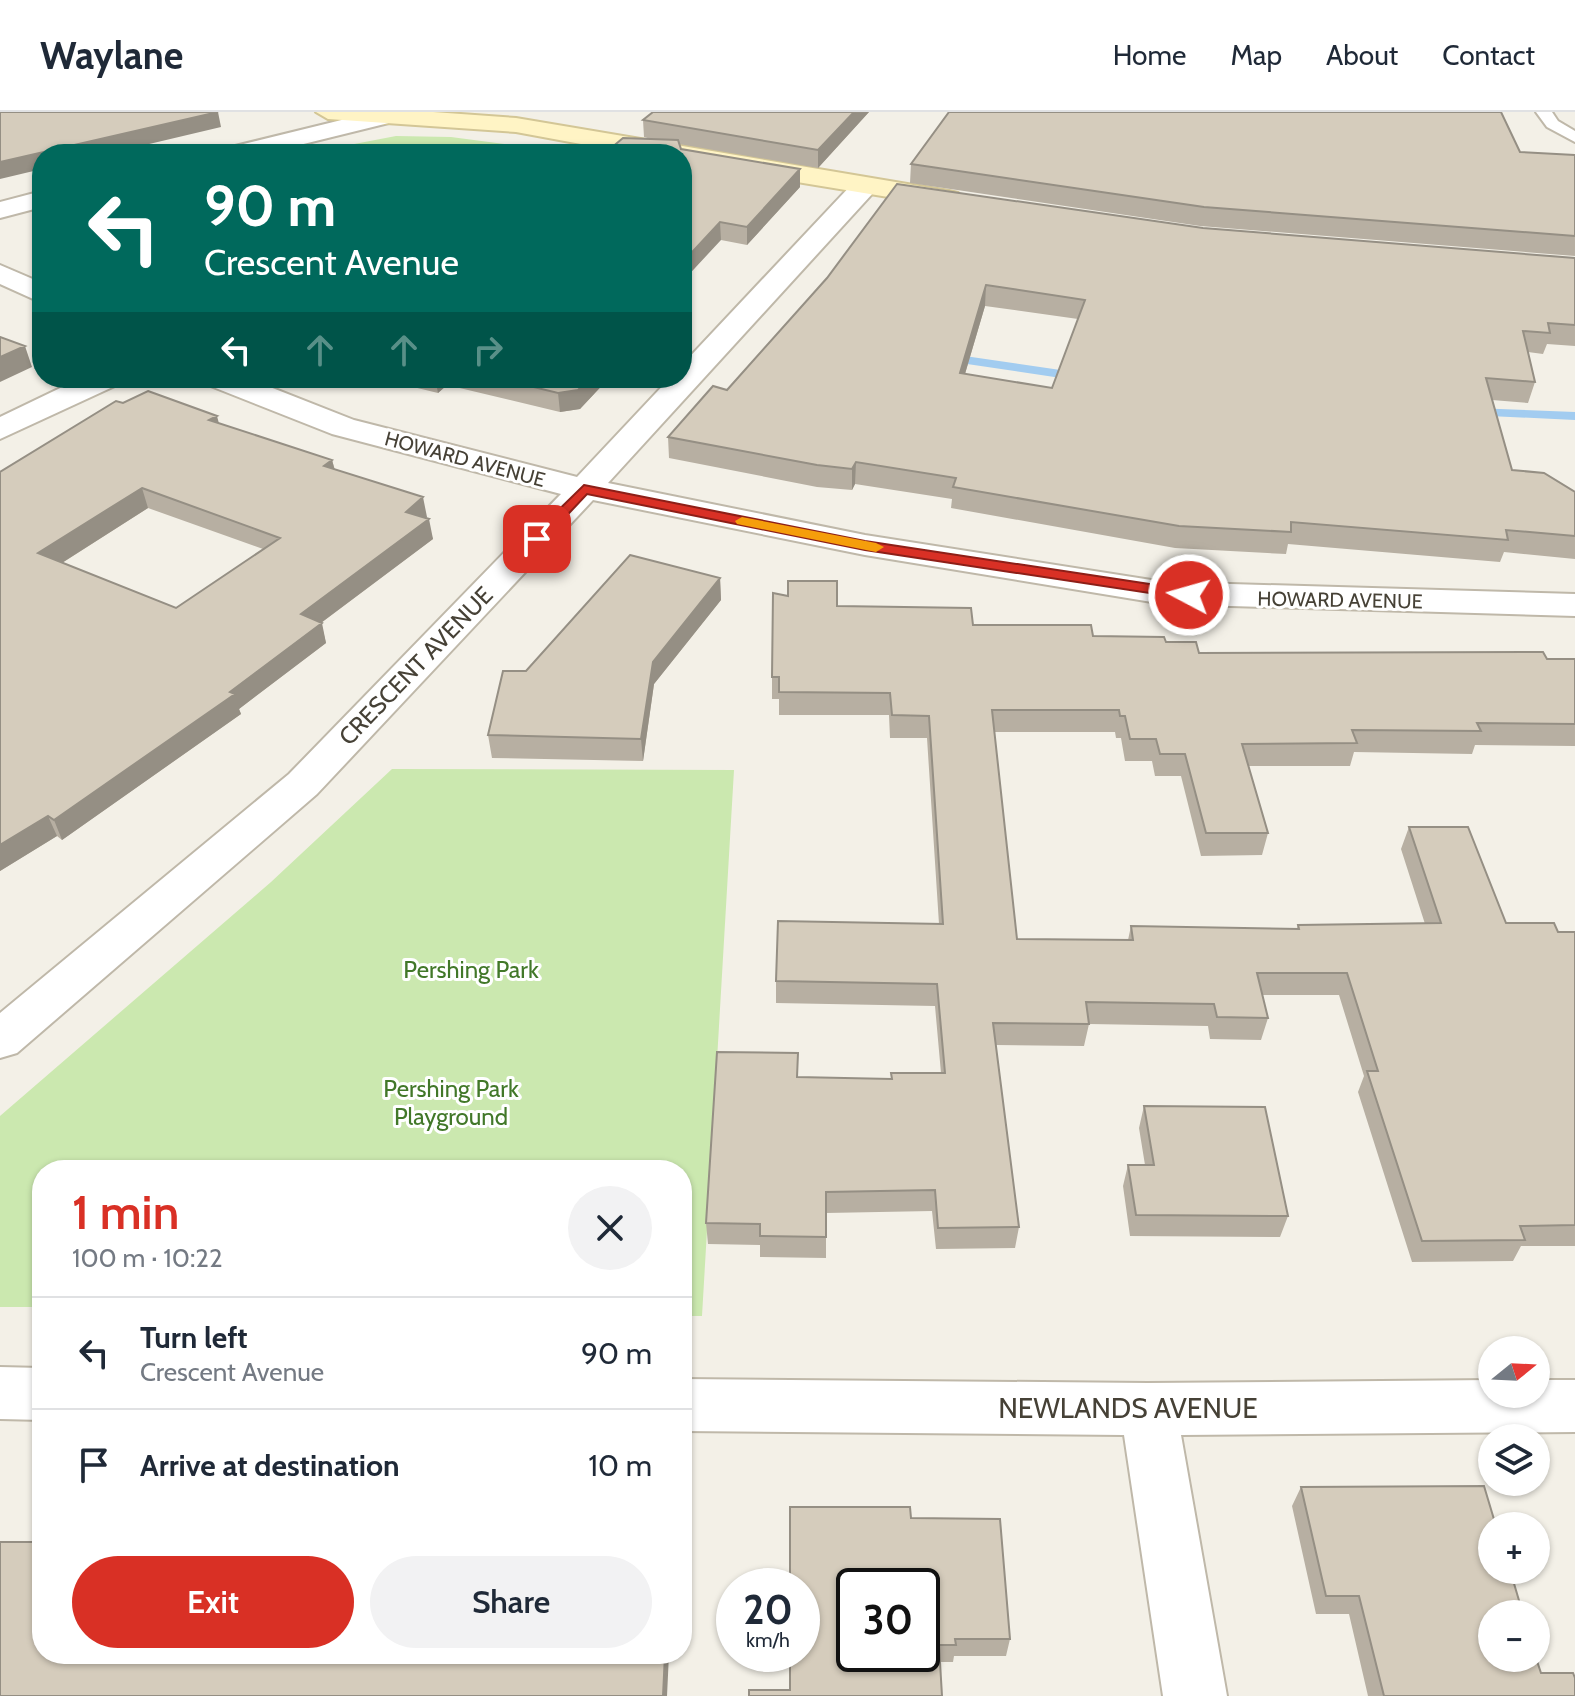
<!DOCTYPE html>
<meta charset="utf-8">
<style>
body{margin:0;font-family:Cabin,sans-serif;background:#f2f2f3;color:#1f2937;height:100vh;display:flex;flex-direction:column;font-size:30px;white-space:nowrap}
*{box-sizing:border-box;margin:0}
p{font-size:26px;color:#747a83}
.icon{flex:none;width:44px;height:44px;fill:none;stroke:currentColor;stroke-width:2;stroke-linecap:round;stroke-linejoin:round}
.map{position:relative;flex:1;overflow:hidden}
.side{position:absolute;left:32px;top:1048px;width:660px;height:504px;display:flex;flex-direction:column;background:#fff;border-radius:32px;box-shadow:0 2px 6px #0004}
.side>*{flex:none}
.hud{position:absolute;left:32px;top:32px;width:660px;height:244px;border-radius:32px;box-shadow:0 2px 6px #0004;background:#00695c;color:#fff;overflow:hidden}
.needle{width:52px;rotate:72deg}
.controls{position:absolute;left:1478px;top:1224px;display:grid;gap:16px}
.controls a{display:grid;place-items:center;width:72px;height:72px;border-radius:50%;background:#fff;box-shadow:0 2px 6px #0004;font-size:40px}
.speed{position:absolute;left:716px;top:1456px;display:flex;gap:16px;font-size:40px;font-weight:700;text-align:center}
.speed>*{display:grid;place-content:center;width:104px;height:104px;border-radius:50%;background:#fff;box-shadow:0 2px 6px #0004;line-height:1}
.speed small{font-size:20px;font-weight:400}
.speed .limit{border:4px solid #111;border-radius:12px;background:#fff;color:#111}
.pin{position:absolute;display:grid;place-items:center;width:68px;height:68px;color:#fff;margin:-34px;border-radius:16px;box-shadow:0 4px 12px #0006}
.me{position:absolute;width:88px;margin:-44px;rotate:276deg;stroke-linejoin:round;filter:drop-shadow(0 0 6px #0008)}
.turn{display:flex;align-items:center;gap:28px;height:168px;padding:0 40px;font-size:36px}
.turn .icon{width:104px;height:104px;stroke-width:2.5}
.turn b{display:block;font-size:56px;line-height:68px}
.lanes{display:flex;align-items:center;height:76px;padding:0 40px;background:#0003;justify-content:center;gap:40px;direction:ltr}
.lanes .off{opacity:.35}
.round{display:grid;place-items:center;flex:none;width:84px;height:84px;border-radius:42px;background:#f2f2f3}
.headline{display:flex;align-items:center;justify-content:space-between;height:136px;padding:0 40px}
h1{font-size:48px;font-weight:600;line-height:60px;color:#d93025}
.primary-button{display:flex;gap:16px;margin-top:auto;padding:16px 40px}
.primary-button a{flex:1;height:92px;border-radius:48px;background:#d93025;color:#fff;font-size:32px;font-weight:600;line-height:92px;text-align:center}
.primary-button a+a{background:#f2f2f3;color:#1f2937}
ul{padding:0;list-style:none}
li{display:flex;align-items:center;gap:24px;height:112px;padding:0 40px;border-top:2px solid #e0e1e3}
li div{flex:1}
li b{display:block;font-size:30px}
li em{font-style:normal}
header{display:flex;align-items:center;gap:48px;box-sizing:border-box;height:112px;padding:0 40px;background:#fff;border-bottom:2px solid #e0e1e3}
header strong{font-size:38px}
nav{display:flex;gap:44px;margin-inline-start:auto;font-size:28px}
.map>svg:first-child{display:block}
.green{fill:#cbe8af}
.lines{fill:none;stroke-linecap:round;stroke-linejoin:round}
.stream{fill:#a2ccf0;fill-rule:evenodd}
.lane-casing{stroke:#bfb8a9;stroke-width:4}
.street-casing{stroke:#bfb8a9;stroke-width:4}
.secondary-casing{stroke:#d3c696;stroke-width:4}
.lane{fill:#fff;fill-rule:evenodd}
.street{fill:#fff;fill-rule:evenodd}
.secondary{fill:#fff4c5;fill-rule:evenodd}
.wall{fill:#b7afa2;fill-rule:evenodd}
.shaded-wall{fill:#958f84}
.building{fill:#d5ccbc;stroke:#958f84;stroke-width:2;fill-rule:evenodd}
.route{fill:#d93025;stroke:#8d1f18;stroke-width:2}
.slow{fill:#f59e0b}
.labels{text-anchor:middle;stroke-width:6;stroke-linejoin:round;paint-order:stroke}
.far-street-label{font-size:20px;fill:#464136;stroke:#fff}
.street-label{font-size:24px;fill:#464136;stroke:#fff}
.park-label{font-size:24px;fill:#427829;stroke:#fff}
.near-street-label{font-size:28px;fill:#464136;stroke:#fff}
</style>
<header>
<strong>Waylane</strong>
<nav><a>Home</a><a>Map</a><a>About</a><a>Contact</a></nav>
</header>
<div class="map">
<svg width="1575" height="1584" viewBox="0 0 1575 1584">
<rect width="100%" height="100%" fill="#f3f0e7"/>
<!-- green -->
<path class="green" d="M396 24 451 25 511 33 499 42H302Z
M392 657 734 658 702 1204H682V1058H42V1195H0V1004L271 770Z"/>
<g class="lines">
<!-- stream -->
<path class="stream" d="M682 198 689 199 691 202 682 206Z
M944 241 1081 261 1087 265 1081 269 940 248V242Z
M1473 296 1575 300V308L1468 303V297Z"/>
<!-- lane casing -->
<g class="lane-casing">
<path id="lane" d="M1536 0H1552L1558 9 1575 19V30L1547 15Z"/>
</g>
<!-- street casing -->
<g class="street-casing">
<path id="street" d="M374 0H416L413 5 263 42H219L223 37Z
M864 67 877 75 873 81 608 371 865 423 1164 470 1575 482V504L1164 492 865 443 593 388 317 682 17 941 0 946V901L289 662 561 382 332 322 208 273 204 266H247L354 308 577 365 670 266H682V253L855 69Z
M42 79V95L0 106V90Z
M0 153 42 171V191L0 172Z
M81 266H121L117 273 0 327V305Z
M0 1255 42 1256V1308L0 1307Z
M682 1267 1148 1271 1492 1268V1282H1536V1268H1575V1320L1181 1323 1227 1584H1163L1124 1323 682 1319Z"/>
</g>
<!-- secondary casing -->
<g class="secondary-casing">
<path id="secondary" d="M316 0H433L516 6 949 79 958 81 962 87 958 93 949 95 682 51V42H635L516 20 328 7Z"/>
</g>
<!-- lane -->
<use href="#lane" class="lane"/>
<!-- street -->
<use href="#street" class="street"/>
<!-- secondary -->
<use href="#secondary" class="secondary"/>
</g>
<!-- wall -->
<path class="wall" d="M653 0H869L818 56 679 32 681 37 800 57V75L747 133 721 128 651 27 644 25 643 8Z
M1520 40 1575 43V144L1200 114 910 71 911 52Z
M1203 116 1575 146V234L1547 232 1543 242 1528 240 1535 270 1528 291 1492 288 1512 358 1575 380V447L1504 440 1500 450 1288 432 1286 442 1175 436 951 396 952 387 855 372 852 378 817 375 669 346 668 325 727 278 827 166ZM985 194 1078 207 1052 276 965 262Z
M376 266H609L580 297 560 300 447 273 438 281Z
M123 291 219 312 332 348 335 358 427 405 425 406 433 427 321 511 326 531 239 597 241 602 62 728 57 724 0 759V360ZM148 396 263 437 176 496 62 451Z
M720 466 721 488 654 572 643 649 492 646 488 623 526 559Z
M788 484 837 494 973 513 1166 530 1199 541 1575 547V634L1475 633 1472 642 1354 640 1350 654H1248L1268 721 1262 743 1201 744 1181 664H1155L1152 649H1125L1121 626H1116L1115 620H994L1017 827 1128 828 1131 814 1297 817 1298 813 1425 812 1401 737 1409 715 1506 811 1558 820H1575V1134H1521L1513 1149 1412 1150 1358 980 1364 964 1339 883H1262L1268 906 1261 928 1210 927 1208 914 1089 912 1084 934 996 933 1019 1115 1015 1136 936 1137 932 1099 826 1101V1146L760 1145V1133L708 1132 706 1111 798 965 891 967V961H941L935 894 776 891V869L939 812 927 626H890L889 603H779V587H772V565Z
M1144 994 1288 1104 1280 1125 1130 1124 1123 1074 1128 1053H1145L1139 1016Z
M1301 1375 1541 1561 1575 1584H1368L1349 1502H1316L1292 1394Z
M911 1406 1010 1527 1006 1544H954L953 1550H940L790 1578Z"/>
<!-- shaded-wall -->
<path class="shaded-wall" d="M218 0 221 15 107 42H42V57L0 67V50Z
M854 0H869L818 56V38Z
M800 57V75L747 133V115Z
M720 110 721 128 682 170V151Z
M986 173 985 194 959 282 960 261Z
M25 234 32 255 0 270V245Z
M435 266H446L447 273 438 281Z
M590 266H609L580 297 560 300 558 281Z
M217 304 222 323 209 308Z
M332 348 337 367 324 354Z
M856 350 855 372 852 378V357Z
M142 376 148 396 46 461 38 441Z
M423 385 427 405 410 419 406 400Z
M429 407 433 427 306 522 301 502Z
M720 466 721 488 654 572 643 649 641 627 653 550Z
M322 511 326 531 239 597 241 602 62 728 54 708 230 580Z
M48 704 57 724 0 759V733Z
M665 1542H669L667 1584H663Z"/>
<!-- building -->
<path class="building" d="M0 0H218L0 50Z
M653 0H854L818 38 643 8Z
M949 0H1501L1520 40 1575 43V124L1204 95 911 52Z
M623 26 678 28 681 37 800 57 747 115 720 110 682 151V42H604Z
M897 72 1203 116 1575 146V213L1548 211 1550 221 1523 219 1535 270 1486 266 1512 358 1544 361 1575 380V424L1506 418 1508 428 1291 410V420L1179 414 953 375 956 366 856 350 852 357 817 353 668 325 713 274 727 278 827 166ZM986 173 1085 188 1052 276 960 261Z
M0 225 25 234 0 245Z
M497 266H590L578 278 558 281Z
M148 279 217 304 209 308 332 348 324 354 423 385 406 400 429 407 301 502 322 511 230 580 235 582 54 708 48 704 0 733V360L116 289 123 291ZM142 376 280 426 176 496 38 441Z
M630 443 720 466 653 550 641 627 488 623 503 559H526Z
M788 469H837V494L971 496 973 513H1091L1093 524 1164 525 1166 530H1196L1199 541 1543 540 1547 547H1575V612L1477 611 1481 619 1352 618 1357 631 1242 632 1268 721H1206L1185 642H1160L1156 627H1130L1125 604H1120L1119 598H992L1017 827 1133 828 1131 814 1299 817 1298 813 1441 811 1409 715H1468L1506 811H1554L1558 820H1575V1113L1520 1114 1525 1128 1422 1129 1367 959H1378L1347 861H1257L1268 906 1217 905 1214 892 1086 890 1089 912 993 911 1019 1115 938 1116 935 1078 826 1080V1125L760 1124V1112L706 1111 717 940 798 941 797 965 892 967 891 961H945L937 872 776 869 778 809 943 812 929 604 892 603 890 581 779 580V565H772L773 481 788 484Z
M1144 994 1265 995 1288 1104 1136 1103 1128 1053H1154Z
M1484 1374 1496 1414H1492V1458H1510L1523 1502H1492V1546H1536L1541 1561H1573L1575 1566V1584H1384L1359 1484H1326L1301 1375Z
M790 1395H910L911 1406 1000 1407 1010 1527H955L956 1533H939L942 1584H749V1578H790V1542H802V1474H790ZM854 1474H922V1542H854Z
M0 1430H42V1542H665L663 1584H0Z"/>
<!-- route -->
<path class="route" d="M584 373 865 429 1189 478 1197 483 1189 487 865 438 587 382 542 430H532V424Z"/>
<!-- slow -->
<path class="slow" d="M742 405 876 431 884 435 876 440 737 412 735 409Z"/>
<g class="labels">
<!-- far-street labels -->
<g class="far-street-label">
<text transform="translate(465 347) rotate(15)" y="7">HOWARD AVENUE</text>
<text transform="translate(1340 488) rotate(1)" y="7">HOWARD AVENUE</text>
</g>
<!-- street labels -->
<g class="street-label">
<text transform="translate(416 554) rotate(-46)" y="8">CRESCENT AVENUE</text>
</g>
<!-- park labels -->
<g class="park-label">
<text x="471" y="866">Pershing Park</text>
<text x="451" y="985">Pershing Park<tspan x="451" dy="28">Playground</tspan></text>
</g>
<!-- near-street labels -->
<g class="near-street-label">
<text x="1128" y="1306">NEWLANDS AVENUE</text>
</g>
</g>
</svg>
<div class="controls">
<a><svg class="needle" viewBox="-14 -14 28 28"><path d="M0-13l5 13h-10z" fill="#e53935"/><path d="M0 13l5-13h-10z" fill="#747a83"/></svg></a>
<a><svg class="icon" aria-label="layers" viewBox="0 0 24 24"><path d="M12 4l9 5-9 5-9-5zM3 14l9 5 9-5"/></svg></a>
<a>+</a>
<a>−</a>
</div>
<div class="speed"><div>20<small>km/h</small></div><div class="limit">30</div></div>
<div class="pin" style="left:537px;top:427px;background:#d93025"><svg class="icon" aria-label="arrive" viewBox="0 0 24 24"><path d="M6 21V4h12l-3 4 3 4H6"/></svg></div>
<svg class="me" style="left:1189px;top:483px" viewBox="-20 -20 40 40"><circle r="17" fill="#d93025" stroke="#fff" stroke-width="3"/><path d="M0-11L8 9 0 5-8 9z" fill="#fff"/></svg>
<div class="hud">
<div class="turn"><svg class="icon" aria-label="left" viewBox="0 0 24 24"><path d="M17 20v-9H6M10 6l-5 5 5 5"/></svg><div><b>90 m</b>Crescent Avenue</div></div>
<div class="lanes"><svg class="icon" aria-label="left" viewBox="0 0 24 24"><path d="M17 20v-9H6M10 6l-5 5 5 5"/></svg><svg class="icon off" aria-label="ahead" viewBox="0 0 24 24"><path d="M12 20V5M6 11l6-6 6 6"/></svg><svg class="icon off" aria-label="ahead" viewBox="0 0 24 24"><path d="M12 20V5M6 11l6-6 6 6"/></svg><svg class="icon off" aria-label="right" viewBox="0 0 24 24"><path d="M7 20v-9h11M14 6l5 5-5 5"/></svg></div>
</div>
<section class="side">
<div class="headline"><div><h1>1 min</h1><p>100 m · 10:22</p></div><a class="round"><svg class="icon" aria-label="close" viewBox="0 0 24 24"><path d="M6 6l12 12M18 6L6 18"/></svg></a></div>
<ul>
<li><svg class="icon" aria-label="left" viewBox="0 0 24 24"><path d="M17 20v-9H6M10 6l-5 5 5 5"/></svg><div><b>Turn left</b><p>Crescent Avenue</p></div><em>90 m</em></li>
<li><svg class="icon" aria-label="arrive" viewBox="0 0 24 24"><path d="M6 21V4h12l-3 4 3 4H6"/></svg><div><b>Arrive at destination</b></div><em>10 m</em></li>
</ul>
<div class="primary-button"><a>Exit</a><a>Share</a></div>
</section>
</div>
